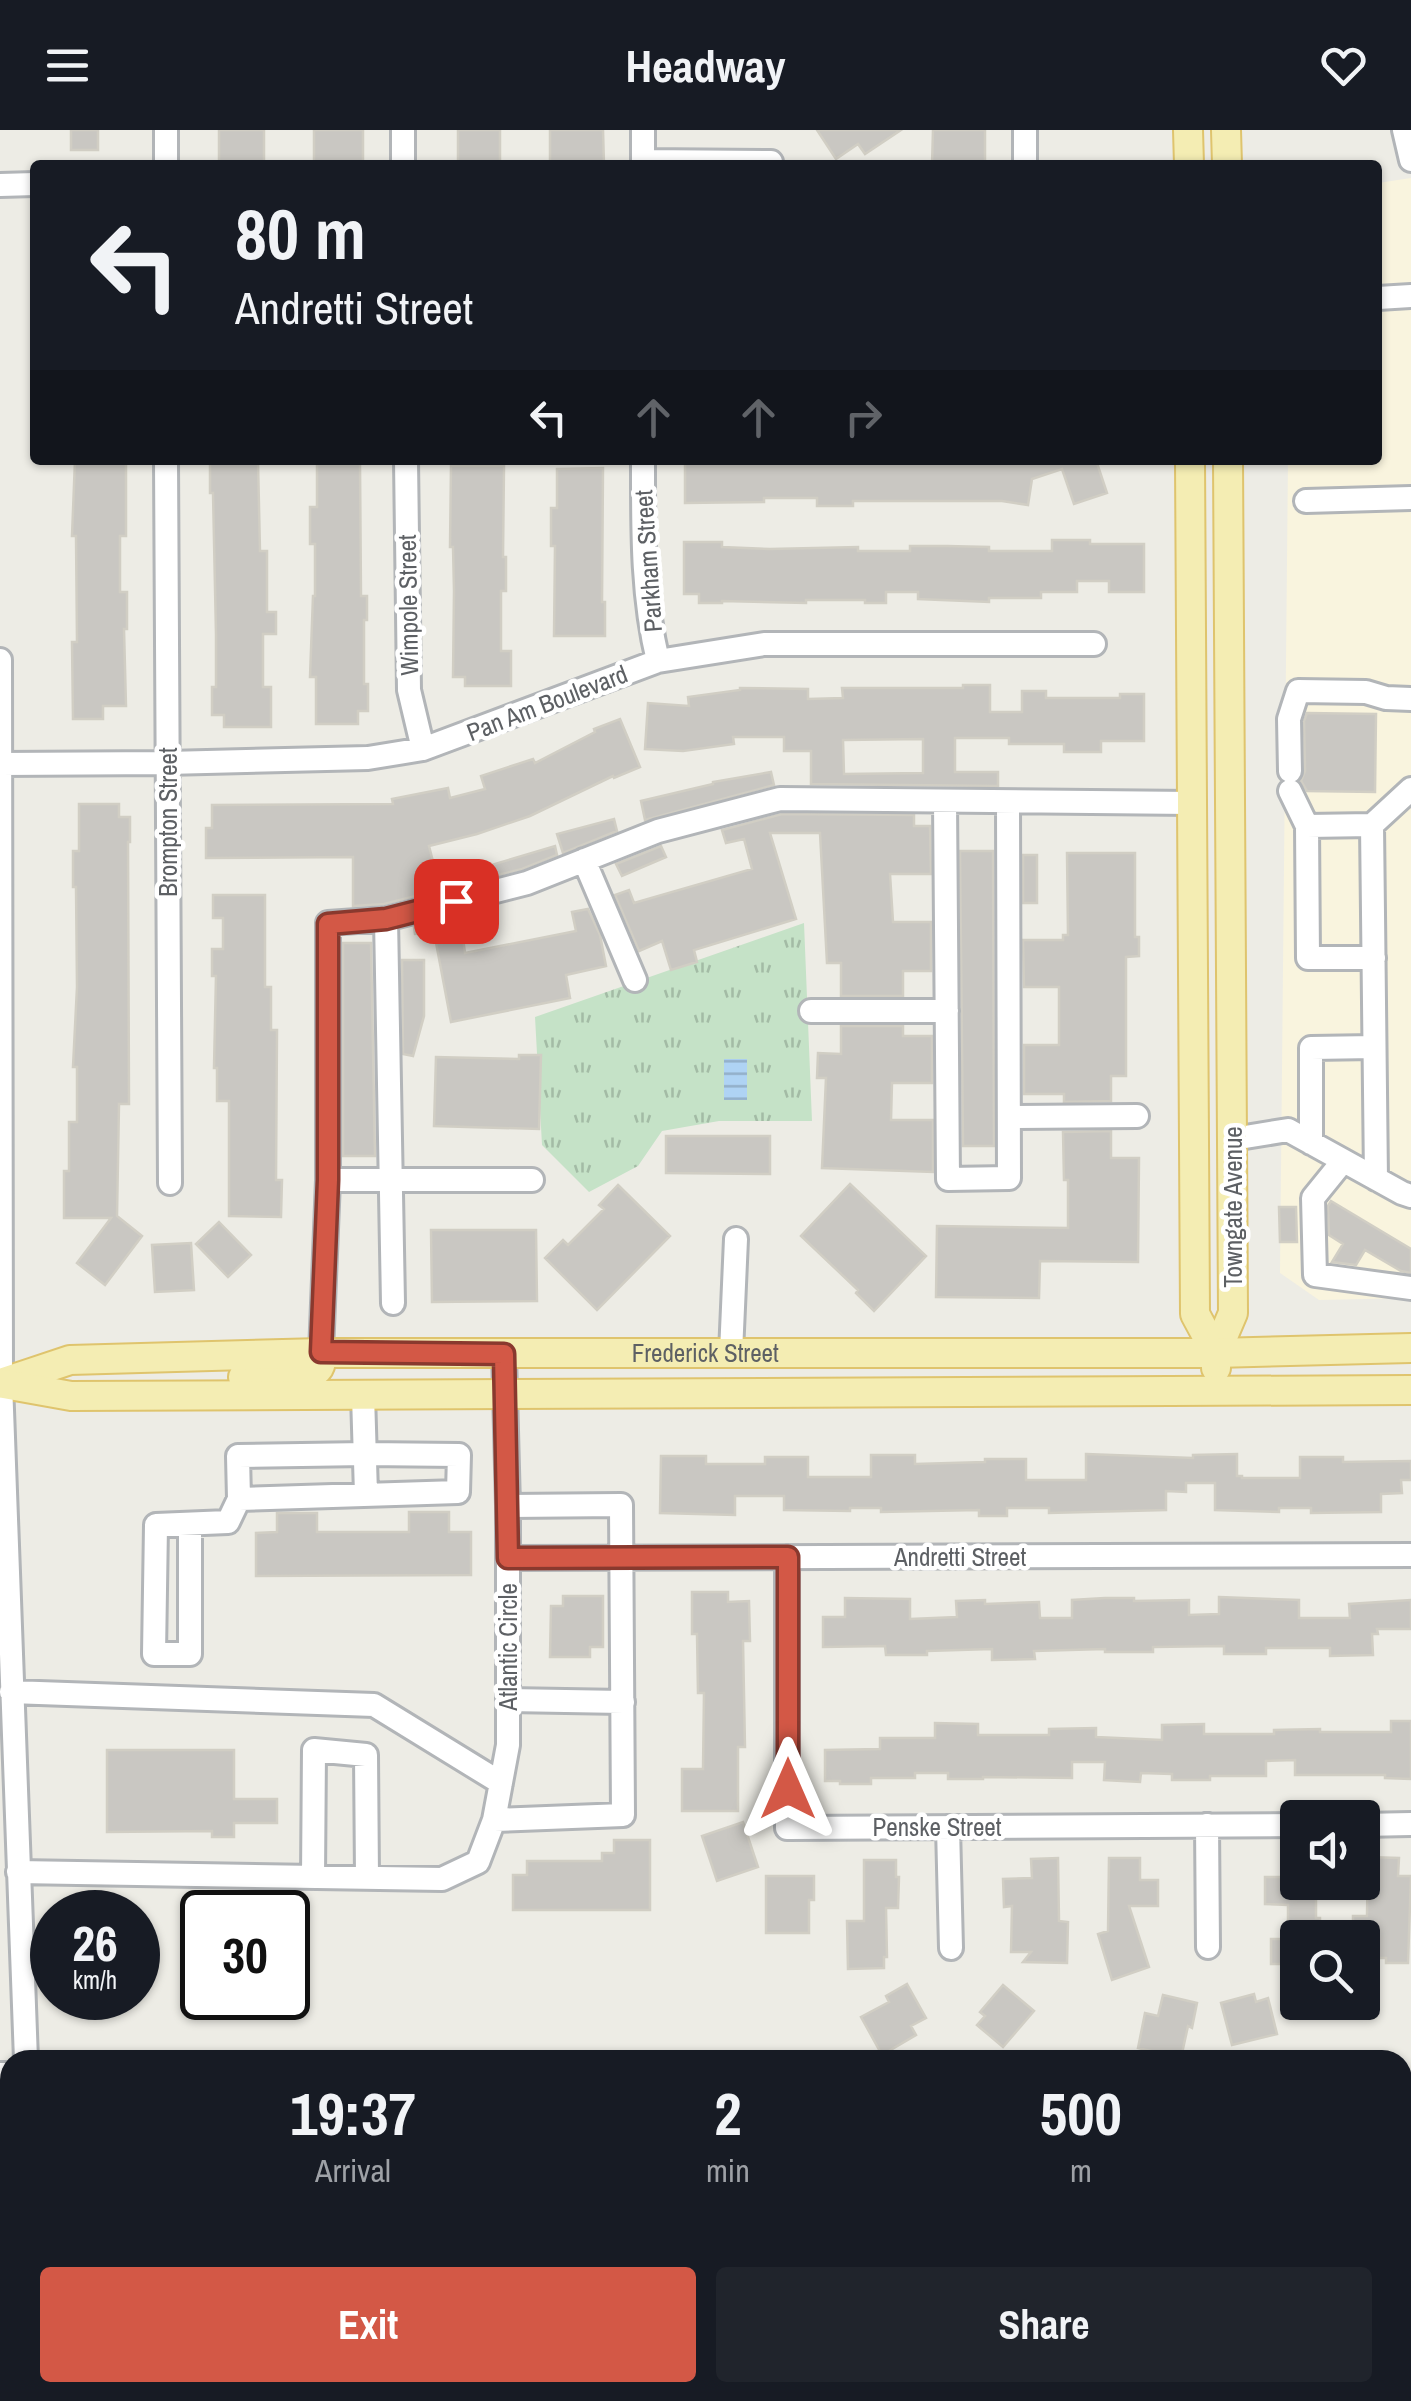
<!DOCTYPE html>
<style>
body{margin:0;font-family:"Archivo Narrow",sans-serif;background:#20242c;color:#f1f3f6;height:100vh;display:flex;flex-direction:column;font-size:38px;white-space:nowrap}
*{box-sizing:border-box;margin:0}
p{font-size:32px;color:#9ea1a6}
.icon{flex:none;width:55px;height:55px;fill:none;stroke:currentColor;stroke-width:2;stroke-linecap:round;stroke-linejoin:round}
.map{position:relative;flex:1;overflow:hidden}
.drawer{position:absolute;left:0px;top:1920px;width:1412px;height:352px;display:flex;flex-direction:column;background:#171b24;border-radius:30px 30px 0 0;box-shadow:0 2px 8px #0004}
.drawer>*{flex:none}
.top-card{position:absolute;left:30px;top:30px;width:1352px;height:305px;border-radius:10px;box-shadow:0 2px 8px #0004;background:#171b24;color:#f1f3f6;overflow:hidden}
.controls{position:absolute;left:1280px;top:1670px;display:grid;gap:20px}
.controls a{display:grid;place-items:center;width:100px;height:100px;border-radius:10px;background:#171b24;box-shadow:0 2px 8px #0004;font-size:50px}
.speed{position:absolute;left:30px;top:1760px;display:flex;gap:20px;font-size:50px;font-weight:700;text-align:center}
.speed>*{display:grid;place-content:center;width:130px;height:130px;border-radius:50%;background:#171b24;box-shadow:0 2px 8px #0004;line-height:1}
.speed small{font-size:25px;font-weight:400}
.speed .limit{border:5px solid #111;border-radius:15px;background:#fff;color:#111}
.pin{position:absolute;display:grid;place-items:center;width:85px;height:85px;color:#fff;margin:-42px;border-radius:20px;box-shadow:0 5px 15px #0006}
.me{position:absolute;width:110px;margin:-55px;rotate:0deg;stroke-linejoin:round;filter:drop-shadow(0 0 8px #0008)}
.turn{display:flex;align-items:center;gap:35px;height:210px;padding:0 40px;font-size:45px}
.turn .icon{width:130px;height:130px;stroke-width:2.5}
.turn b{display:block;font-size:70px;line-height:85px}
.lanes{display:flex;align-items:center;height:95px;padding:0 40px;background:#0003;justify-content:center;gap:50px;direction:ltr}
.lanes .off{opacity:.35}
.eta{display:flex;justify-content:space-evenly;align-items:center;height:170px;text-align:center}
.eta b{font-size:60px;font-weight:800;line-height:70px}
.cta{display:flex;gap:20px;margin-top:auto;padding:20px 40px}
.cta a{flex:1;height:115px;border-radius:10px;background:#d35846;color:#fff;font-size:40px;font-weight:800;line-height:115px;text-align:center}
.cta a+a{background:#20242c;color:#f1f3f6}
header{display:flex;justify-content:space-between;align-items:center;height:130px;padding:0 40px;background:#171b24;font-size:45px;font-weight:800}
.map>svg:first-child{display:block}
.commercial{fill:#f9f4de}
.education{fill:#dddbd4}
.park{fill:url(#park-tufts)}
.water{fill:url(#water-rules)}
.building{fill:#c9c7c2;stroke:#d1cec4;stroke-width:2.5;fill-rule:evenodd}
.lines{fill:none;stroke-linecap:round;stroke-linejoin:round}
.minor-casing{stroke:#b2b5b8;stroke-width:28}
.major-casing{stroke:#dfc46d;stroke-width:32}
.minor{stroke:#fff;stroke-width:22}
.major{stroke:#f4edb3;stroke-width:28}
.route-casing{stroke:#89392e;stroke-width:25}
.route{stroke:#d35846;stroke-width:18}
.labels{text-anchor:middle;stroke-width:9;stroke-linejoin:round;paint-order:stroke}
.street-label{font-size:25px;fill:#5d6064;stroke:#fff}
</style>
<header><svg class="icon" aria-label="menu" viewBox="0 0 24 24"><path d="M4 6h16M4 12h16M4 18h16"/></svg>Headway<svg class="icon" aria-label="heart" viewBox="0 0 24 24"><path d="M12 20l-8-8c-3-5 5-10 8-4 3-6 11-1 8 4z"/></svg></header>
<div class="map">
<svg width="1411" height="2271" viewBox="0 0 1411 2271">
<defs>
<pattern id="park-tufts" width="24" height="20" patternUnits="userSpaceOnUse" patternTransform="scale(2.5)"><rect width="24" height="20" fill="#c5e2c7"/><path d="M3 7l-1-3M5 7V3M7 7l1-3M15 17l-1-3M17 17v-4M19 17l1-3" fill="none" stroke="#a3bba5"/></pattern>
<pattern id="water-rules" width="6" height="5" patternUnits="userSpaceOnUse" patternTransform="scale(2.5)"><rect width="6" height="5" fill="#afd3f4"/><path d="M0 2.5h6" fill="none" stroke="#92afc9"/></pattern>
</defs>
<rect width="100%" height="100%" fill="#edece5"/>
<!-- commercial -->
<path class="commercial" d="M1411 48V1168L1319 1170 1280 1143 1288 330H1378V53Z"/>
<!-- education -->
<path class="education" d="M637 2262V2271H74V2263Z"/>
<!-- park -->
<path class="park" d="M804 793 812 991H719L662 1001 638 1036 589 1062 542 1015 535 887Z"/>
<!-- water -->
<path class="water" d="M724 929H747V970H724Z"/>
<!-- building -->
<path class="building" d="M71 0H98V20H71Z
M219 0H264V35H219Z
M314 0H363V35H314Z
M458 0H500V35H458Z
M550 0H603L604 35H550Z
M817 0H901L865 24 858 14 836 29Z
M933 0H985V35H932Z
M75 330H126V406H120V462H127V499H124L126 576H103V589H73L72 512H77L76 406H72Z
M685 330H1096L1107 363 1074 374 1062 339 1032 349 1028 375 1002 371H853V376H817V368H764V372L685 373Z
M210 332H258L260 421H267V482H276V504H263V557H271V597H224V585H212V557H216V504L213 363H210Z
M317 334H360L361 466H367V490H364V554H368V581H358V594H316V547H310L313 466H315V414H310V377H317Z
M451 336H504L503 427H506V461H501V521H511V556H465V547H453L454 461 453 417H450Z
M603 338 602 472H605V506H554L555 416H551V378H557V339Z
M1052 410H1090V414H1144V462H1109V451H1077V462H1041V468H989V472L918 469V462H886V473H865V470H806V473L722 471V473H699V464H684V412H722V417L770 419 858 417V421H910V416H947L989 417V421H1052Z
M963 555H990V582H1022V561H1046V568H1120V564H1144V611H1101V622H1064V614H1009V608H955V642H998V656L811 654V621H784V607H733L734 614 683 621 645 619 648 573 689 576 688 567 740 560V558L808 559V569L843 568 842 558H963ZM923 609V643L844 644 843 610Z
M1307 583 1376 584 1375 662 1307 661 1301 651 1305 641 1304 591Z
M620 589 640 637 614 648 613 646 530 686 477 704 429 716 438 751 555 716 557 725 522 739 384 774 353 776V727L206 728V698H212V675L393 674 392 669 448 658 450 668 485 659 481 646 533 629 535 633 595 602 594 599Z
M771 642 774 655 645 690 641 671 713 654V652Z
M79 674H119V687H130V712H128L129 974H119L117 1086 142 1106 105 1155 77 1133 111 1088H64V1041H69V992H77V937H73L77 857 76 757H73V721H79Z
M782 684 914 685V696H930L931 744H890L893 792H931V841H903V866H841V833H827L820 703H770L796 789 694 820 697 832 671 840 662 811 639 821 615 765 629 760 634 773 752 739 744 709 726 713 722 700Z
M614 689 617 701 563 723 557 704Z
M661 716 666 727 622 746 616 734Z
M960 721H993L994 1016H963Z
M1067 723H1135V807H1139V826L1126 827V946H1111V971L1064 972V964H1024V915H1059V857H1024L1023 810H1063V805H1068Z
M1023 725H1037V773H1023Z
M213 765H265V857H271V900H277L276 1050H282L281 1087 229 1086V971H217V938H214L216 846H212V819H223V788H213Z
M588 779 600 805 606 836 566 845 570 868 451 892 434 802 415 804 414 797 460 786 465 823 576 801 572 782Z
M343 813H371L375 1026H343Z
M402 830H424V886L413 926 403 924Z
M841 896H903V906H932V953H892L891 990H933V1042L822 1038 826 948H817L818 923 841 924Z
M519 925H541L539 999 434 996 436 927 519 929Z
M1111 1001V1028H1139L1138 1132 1040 1131 1039 1168 936 1167 937 1096 1068 1098V1050H1064L1063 1002Z
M666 1006H770V1044L666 1043Z
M850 1054 926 1126 874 1181 856 1163 858 1160 801 1106Z
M618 1055 670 1106 597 1180 545 1128 563 1110 568 1115 604 1079 599 1075Z
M1331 1071 1411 1119V1143L1401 1141 1365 1120 1356 1135 1332 1132 1343 1114 1329 1105 1328 1076Z
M1279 1077H1296L1297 1112H1280Z
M219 1092 251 1125 228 1147 196 1114Z
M431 1100H536L537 1171 432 1172Z
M191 1113 194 1160 155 1162 152 1115Z
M1086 1324 1193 1328V1325L1237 1324V1346H1242V1348H1300V1327H1343V1332L1411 1331V1350H1401L1402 1363 1381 1364V1382L1311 1383V1378H1279V1382L1215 1380V1353H1186V1362L1166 1361V1380L1049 1383V1378H1007V1386H979V1380L881 1382V1378H850V1381L784 1380V1366H735V1385L660 1383 661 1326H706V1334H765V1327H808V1347H871V1325H915V1334L985 1332V1329H1026V1350H1086Z
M409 1382H449V1402H471V1445L256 1446V1403L277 1402V1383H317V1402H409Z
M692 1462H728V1472L749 1471 750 1511H743L745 1617H738V1681H682V1639H703L704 1563H698L697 1504H692Z
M563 1466H603V1517H590V1527H550L551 1476H563Z
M1219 1467 1299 1470V1488H1350L1349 1474 1411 1470V1499H1377L1378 1504H1372L1373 1525 1330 1526V1518H1266V1524H1224V1516L1153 1517V1522H1105V1519L1034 1521 1035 1529 992 1530V1519L927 1521V1525H886L885 1516 823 1517V1487H845V1468L910 1469V1489L957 1487 956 1471 985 1470V1474L1039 1472 1040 1488H1072V1470L1105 1468H1134V1471L1189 1470V1485L1219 1484Z
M1391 1591H1411V1649L1385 1648V1645H1295V1630L1266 1631V1646H1210V1650H1172V1644L1141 1643 1140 1652 1104 1650 1105 1632H1072V1648L983 1647V1649H948V1643H915V1648H871V1654H840V1651H825V1620L880 1619V1608H935V1593L978 1594V1605H1049V1599L1096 1598V1607L1162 1610V1595L1204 1594V1604H1274V1600L1320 1599V1602H1391Z
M107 1620H234V1669H277V1693H234V1707H212V1701L107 1702Z
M743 1692 758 1737 717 1751 702 1706Z
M614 1710H650V1780H513V1745H527V1731H602V1723H614Z
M1368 1727 1399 1728 1398 1746H1411L1408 1833H1386V1828H1362V1808H1353V1786H1367Z
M1058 1728 1059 1791 1068 1792 1067 1833 1023 1832 1031 1822H1011L1012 1776 1004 1777 1003 1749 1032 1748 1031 1729Z
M1109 1728H1140V1750H1158V1776H1129L1149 1837 1112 1850 1098 1804 1108 1801Z
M864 1730H896V1747H899L898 1778H886L887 1827H884V1838L848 1839 847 1791H864Z
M766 1746H814V1770H809V1803H766Z
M1265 1747H1298V1752H1316V1788H1320V1808H1288V1775L1265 1774Z
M1271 1809H1298V1834H1271Z
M907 1854 926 1888 911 1896 916 1905 882 1925 861 1887 889 1872 886 1866Z
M1003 1855 1034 1881 1003 1917 977 1895 985 1886 980 1882Z
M1254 1864 1256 1872 1268 1868 1277 1904 1232 1915 1221 1873Z
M1163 1865 1197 1873 1192 1898 1188 1896 1181 1928 1138 1918 1145 1883 1158 1886Z"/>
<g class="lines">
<!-- minor casing -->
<g class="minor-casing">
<path id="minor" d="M403 0V35
M643 0V35
M1025 0V35
M1404 0 1411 30
M643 31 771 32
M166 35V0
M0 55 35 54
M1378 168 1411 166
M166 330 170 1053
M406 330 409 560 423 619
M643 330C643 398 642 465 658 531
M1306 371 1411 368
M0 530 1 1253 26 1930
M0 634 167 633 368 628 423 619 658 531 764 514H1094
M1290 641 1289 589 1298 561 1366 562 1386 568 1411 569
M1290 661 1307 696
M945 671 948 1049 1009 1048 1008 672
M1372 695 1411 659
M584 730 635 850
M386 789 393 1173
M1374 828H1308L1307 696 1372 695C1374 813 1374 931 1376 1049
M811 881H947
M1009 987 1137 986
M1233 1009 1288 1000 1402 1063 1411 1066
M1311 1013V918L1374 917
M1343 1031 1313 1068 1315 1145 1411 1158
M328 1050H532
M321 1223 328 1050V793L386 789 527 753 658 701 780 669 1192 673
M731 1223 736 1109
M363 1265 366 1364
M365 1324 459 1325 458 1362 239 1369 238 1326Z
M190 1394V1524H154L156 1395 228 1392 239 1369
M787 1427V1698L1298 1695
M508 1428 1411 1425
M11 1562 374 1575 501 1653
M508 1570 623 1572
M494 1690 623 1685 621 1375 508 1376
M1207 1695 1208 1817
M1362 1695 1411 1694
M948 1697 951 1818
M18 1742 442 1749 478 1732 494 1690 508 1615V1376L504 1224
M313 1747 314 1620 366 1625 367 1747
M0 1944H10
M1402 2189H1411
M40 2262V2271
M762 2262V2271"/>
</g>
<!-- major casing -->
<g class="major-casing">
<g id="major">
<path d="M1188 0 1189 35"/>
<path d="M1226 0 1227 35"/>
<path d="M1190 330 1195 1184 1216 1223"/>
<path d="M1216 1238V1223L1233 1183 1228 330"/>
<path d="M243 1247 252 1245 313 1243C322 1238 321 1232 321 1223"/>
<path id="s1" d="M1 1253 70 1230 321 1223H1216L1411 1218"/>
<path d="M4 1254 71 1266 1411 1260"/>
</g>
</g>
<!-- minor -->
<use href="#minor" class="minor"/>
<!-- major -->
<use href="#major" class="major"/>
</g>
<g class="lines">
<!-- route casing -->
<g class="route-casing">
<path id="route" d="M456 771 386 789 328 794V1050L321 1222 504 1224 508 1428 788 1427V1659"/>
</g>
<!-- route -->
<use href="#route" class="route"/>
</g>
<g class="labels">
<!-- street labels -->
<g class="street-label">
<text transform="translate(648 431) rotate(-94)" y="9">Parkham Street</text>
<text transform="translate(408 475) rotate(-91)" y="9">Wimpole Street</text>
<text transform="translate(547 573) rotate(-21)" y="9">Pan Am Boulevard</text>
<text transform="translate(168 692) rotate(-90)" y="9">Brompton Street</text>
<text transform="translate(1233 1077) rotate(-90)" y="9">Towngate Avenue</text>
<text dy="9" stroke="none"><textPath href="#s1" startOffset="708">Frederick Street</textPath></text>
<text x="960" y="1436">Andretti Street</text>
<text transform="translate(508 1517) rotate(-90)" y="9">Atlantic Circle</text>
<text x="937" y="1706">Penske Street</text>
</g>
</g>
</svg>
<div class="controls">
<a><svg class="icon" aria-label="sound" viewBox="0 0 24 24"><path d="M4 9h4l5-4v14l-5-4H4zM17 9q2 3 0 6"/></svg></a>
<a><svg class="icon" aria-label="search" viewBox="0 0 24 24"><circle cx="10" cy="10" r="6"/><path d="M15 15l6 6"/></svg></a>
</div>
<div class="speed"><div>26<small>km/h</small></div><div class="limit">30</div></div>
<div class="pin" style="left:456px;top:771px;background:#d93025"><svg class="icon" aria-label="arrive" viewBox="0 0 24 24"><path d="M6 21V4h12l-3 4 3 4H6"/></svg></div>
<svg class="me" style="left:788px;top:1659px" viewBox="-20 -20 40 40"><path d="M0-17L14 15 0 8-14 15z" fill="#d35846" stroke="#fff" stroke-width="4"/></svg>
<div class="top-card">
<div class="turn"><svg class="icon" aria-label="left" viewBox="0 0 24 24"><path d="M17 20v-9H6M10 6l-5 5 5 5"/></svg><div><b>80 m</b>Andretti Street</div></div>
<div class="lanes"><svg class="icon" aria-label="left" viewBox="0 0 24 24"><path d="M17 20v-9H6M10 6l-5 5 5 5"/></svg><svg class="icon off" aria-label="ahead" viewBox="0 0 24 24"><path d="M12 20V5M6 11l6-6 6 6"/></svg><svg class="icon off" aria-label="ahead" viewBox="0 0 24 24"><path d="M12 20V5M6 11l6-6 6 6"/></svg><svg class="icon off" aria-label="right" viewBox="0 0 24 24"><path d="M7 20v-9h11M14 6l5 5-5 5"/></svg></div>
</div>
<section class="drawer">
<div class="eta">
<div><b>19:37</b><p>Arrival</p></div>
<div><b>2</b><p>min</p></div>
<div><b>500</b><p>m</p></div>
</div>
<div class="cta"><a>Exit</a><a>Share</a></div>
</section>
</div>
